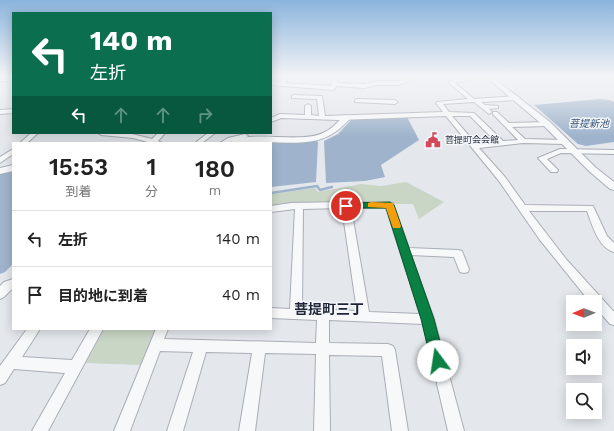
<!DOCTYPE html>
<html lang="ja">
<meta charset="utf-8">
<style>
body{margin:0;font-family:"Work Sans","Noto Sans JP",sans-serif;background:#f2f2f2;color:#222;height:100vh;display:flex;flex-direction:column;font-size:15px;white-space:nowrap}
*{box-sizing:border-box;margin:0}
p{font-size:13px;color:#767676}
.icon{flex:none;width:22px;height:22px;fill:none;stroke:currentColor;stroke-width:2;stroke-linecap:round;stroke-linejoin:round}
.map{position:relative;flex:1;overflow:hidden}
.panel{position:absolute;left:12px;top:142px;width:260px;height:188px;display:flex;flex-direction:column;background:#fff;border-radius:0px;box-shadow:0 2px 10px #0003}
.panel>*{flex:none}
.top-card{position:absolute;left:12px;top:12px;width:260px;height:122px;border-radius:0px;box-shadow:0 2px 10px #0003;background:#0b6e4f;color:#fff;overflow:hidden}
.needle{width:26px;rotate:269deg}
.buttons{position:absolute;left:566px;top:295px;display:grid;gap:8px}
.buttons a{display:grid;place-items:center;width:36px;height:36px;border-radius:0px;background:#fff;box-shadow:0 2px 10px #0003;font-size:20px}
.pin{position:absolute;display:grid;place-items:center;width:34px;height:34px;color:#fff;margin:-17px;border:2px solid #fff;border-radius:50%;box-shadow:0 1px 4px #0007}
.me{position:absolute;width:44px;margin:-22px;rotate:346deg;stroke-linejoin:round;filter:drop-shadow(0 0 3px #0008)}
.turn{display:flex;align-items:center;gap:14px;height:84px;padding:0 12px;font-size:18px}
.turn .icon{width:52px;height:52px;stroke-width:2.5}
.turn b{display:block;font-size:28px;line-height:34px}
.lanes{display:flex;align-items:center;height:38px;padding:0 12px;background:#0003;justify-content:center;gap:20px;direction:ltr}
.lanes .off{opacity:.35}
.eta{display:flex;justify-content:space-evenly;align-items:center;height:68px;text-align:center}
.eta b{font-size:24px;font-weight:600;line-height:28px}
ul{padding:0;list-style:none}
li{display:flex;align-items:center;gap:12px;height:56px;padding:0 12px;border-top:1px solid #e0e0e0}
li div{flex:1}
li b{display:block;font-size:15px}
li em{font-style:normal}
.map>svg:first-child{display:block}
.green{fill:#c9d6c5}
.water{fill:#9fb4cc}
.lines{fill:none;stroke-linecap:round;stroke-linejoin:round}
.stream{stroke:#9fb4cc;stroke-width:2.5}
.minor-casing{stroke:#a9aeb7;stroke-width:2}
.tertiary-casing{stroke:#a9aeb7;stroke-width:2}
.minor{fill:#f7f8fa;fill-rule:evenodd}
.tertiary{fill:#f7f8fa;fill-rule:evenodd}
.route{fill:#0b8043;stroke:#07532c}
.slow{fill:#f59e0b}
.labels{text-anchor:middle;stroke-width:3;stroke-linejoin:round;paint-order:stroke}
.far-poi-label{font-size:9px;fill:#2b3445;stroke:#f4f6f9;text-anchor:start}
.far-water-label{font-size:10px;font-style:italic;fill:#34527a;stroke:#f4f6f9}
.near-neighbourhood-label{font-size:14px;font-weight:bold;fill:#1d2536;stroke:#f4f6f9}
</style>
<div class="map">
<svg width="614" height="431" viewBox="0 0 614 431">
<rect width="100%" height="100%" fill="#e4e7ec"/>
<!-- green -->
<path class="green" d="M406 182 444 202 419 219 413 204H394L393 202 271 206V194L315 188 318 192 361 184 381 186Z
M104 329H157L141 365 86 363Z"/>
<!-- water -->
<path class="water" d="M600 99 610 100 614 102V142L586 146 578 144 534 105Z
M407 117 419 140 381 165 385 177 365 181 326 183 324 141 338 134 353 118Z
M316 141 318 142 316 182 271 187V143H245Z
M13 170V264L5 272 0 274V174Z"/>
<g class="lines">
<!-- stream -->
<path class="stream" d="M271 193 317 186 320 190 332 187"/>
<!-- minor casing -->
<g class="minor-casing">
<path id="minor" d="M285 76H289L285 83 331 86 334 76H338L337 83 364 84 377 81H398L417 76H424L398 85H377L364 88 336 86 335 89 333 90 271 85V81L280 82Z
M478 76H488L455 83 474 99 517 96 520 98 517 100 481 102 485 105 498 106V108L489 109 492 112 489 114 474 102 443 104 449 112 474 113 503 141 518 140 493 114V112H497L509 123 547 122 550 124 547 126 512 127 525 139 565 140 568 142 565 144 523 143 479 148 505 177 525 205 593 206 607 236 614 243V252C598 248 592 224 587 211H529L566 259 614 312V325L610 324 595 307V302H590L540 240 499 181 446 116 338 120 281 118 271 122V118L280 114 305 115V106L308 104 311 106V115L319 116 317 99 292 98V96L294 95 322 96 325 116 443 112 436 103 437 102 468 99 449 83V81ZM452 116H470L496 142 476 144Z
M0 79H13V81H0Z
M357 99 395 100 398 102 395 104 355 102V100Z
M13 109V113L0 114V110Z
M31 133H38L27 143H20Z
M98 133 132 134 152 139 158 133H165L158 141 162 143H151L133 138 101 135Z
M208 133H215L202 143H195Z
M245 134 248 136 247 137C238 140 229 143 220 143L228 138Z
M13 149V154L0 163V157Z
M560 149 614 150V154L561 153 547 159 558 170 557 172H551L538 158Z
M346 202 393 203 409 248 458 250 462 251 469 269 468 272 464 273 460 272 454 257 411 255 434 319 464 431H448L423 324 329 320V343L388 344 393 346 395 350 408 431H392L382 356 329 355 330 431H314L316 354 265 353 255 431H239L252 353 206 352 183 431H167L193 352 160 351 130 431H114L156 329H168L164 339 316 343 317 320 271 318V308L290 309 295 209 271 212V206L291 203ZM342 208 357 311 302 309 303 209ZM351 208H386L420 314 369 312Z
M13 279V288L4 297 0 299V286L4 282Z
M27 329H40L22 357 72 360 90 329H103L48 431H32L65 373 14 369 5 383 0 385V366Z"/>
</g>
<!-- tertiary casing -->
<g class="tertiary-casing">
<path id="tertiary" d="M485 76H491L550 122 595 167 614 182V190L610 189 589 171 544 126Z
M344 115 351 117C327 147 301 143 267 142 254 142 242 143 230 143 245 129 300 144 323 133 332 129 338 122 344 115Z
M13 165V171L0 174V168Z"/>
</g>
<!-- minor -->
<use href="#minor" class="minor"/>
<!-- tertiary -->
<use href="#tertiary" class="tertiary"/>
</g>
<!-- sky -->
<linearGradient id="sky" x2="0" y2="1"><stop stop-color="#8bb4dd"/><stop offset="0.56" stop-color="#f3f4f6"/><stop offset="1" stop-color="#f3f4f6" stop-opacity="0"/></linearGradient>
<rect width="614" height="136" fill="url(#sky)"/>
<!-- route -->
<path class="route" d="M390 202 394 205 434 319 445 361 443 366 438 368 433 366 431 361 421 319 386 208H346L342 206 346 203Z"/>
<!-- slow -->
<path class="slow" d="M371 202 393 203 401 226 400 228H393L386 208 368 207V203Z"/>
<!-- icons -->
<defs>
<g id="civic-bare" transform="scale(1.2)"><path d="M-.6-6.5H3V-4.5H.6V-3L4-1V1h2V6H-6V1h2V-1L-.6-3ZM-1.2 2.5V6h2.4V2.5Z" fill="#d1495b" stroke="#f4f6f9" stroke-width="2.5" paint-order="stroke"/></g>
</defs>
<g fill-rule="evenodd">
<use href="#civic-bare" x="433" y="140"/>
</g>
<g class="labels">
<!-- far-poi labels -->
<g class="far-poi-label">
<text x="445" y="143">菩提町会会館</text>
</g>
<!-- far-water labels -->
<g class="far-water-label">
<text x="589" y="127">菩提新池</text>
</g>
<!-- near-neighbourhood labels -->
<g class="near-neighbourhood-label">
<text x="329" y="314">菩提町三丁</text>
</g>
</g>
</svg>
<div class="buttons">
<a><svg class="needle" viewBox="-14 -14 28 28"><path d="M0-13l5 13h-10z" fill="#e53935"/><path d="M0 13l5-13h-10z" fill="#767676"/></svg></a>
<a><svg class="icon" aria-label="sound" viewBox="0 0 24 24"><path d="M4 9h4l5-4v14l-5-4H4zM17 9q2 3 0 6"/></svg></a>
<a><svg class="icon" aria-label="search" viewBox="0 0 24 24"><circle cx="10" cy="10" r="6"/><path d="M15 15l6 6"/></svg></a>
</div>
<div class="pin" style="left:346px;top:206px;background:#d93025"><svg class="icon" aria-label="arrive" viewBox="0 0 24 24"><path d="M6 21V4h12l-3 4 3 4H6"/></svg></div>
<svg class="me" style="left:438px;top:361px" viewBox="-20 -20 40 40"><circle r="19" fill="#fff"/><path d="M0-13L10 11 0 6-10 11z" fill="#0b8043"/></svg>
<div class="top-card">
<div class="turn"><svg class="icon" aria-label="left" viewBox="0 0 24 24"><path d="M17 20v-9H6M10 6l-5 5 5 5"/></svg><div><b>140 m</b>左折</div></div>
<div class="lanes"><svg class="icon" aria-label="left" viewBox="0 0 24 24"><path d="M17 20v-9H6M10 6l-5 5 5 5"/></svg><svg class="icon off" aria-label="ahead" viewBox="0 0 24 24"><path d="M12 20V5M6 11l6-6 6 6"/></svg><svg class="icon off" aria-label="ahead" viewBox="0 0 24 24"><path d="M12 20V5M6 11l6-6 6 6"/></svg><svg class="icon off" aria-label="right" viewBox="0 0 24 24"><path d="M7 20v-9h11M14 6l5 5-5 5"/></svg></div>
</div>
<section class="panel">
<div class="eta">
<div><b>15:53</b><p>到着</p></div>
<div><b>1</b><p>分</p></div>
<div><b>180</b><p>m</p></div>
</div>
<ul>
<li><svg class="icon" aria-label="left" viewBox="0 0 24 24"><path d="M17 20v-9H6M10 6l-5 5 5 5"/></svg><div><b>左折</b></div><em>140 m</em></li>
<li><svg class="icon" aria-label="arrive" viewBox="0 0 24 24"><path d="M6 21V4h12l-3 4 3 4H6"/></svg><div><b>目的地に到着</b></div><em>40 m</em></li>
</ul>
</section>
</div>
